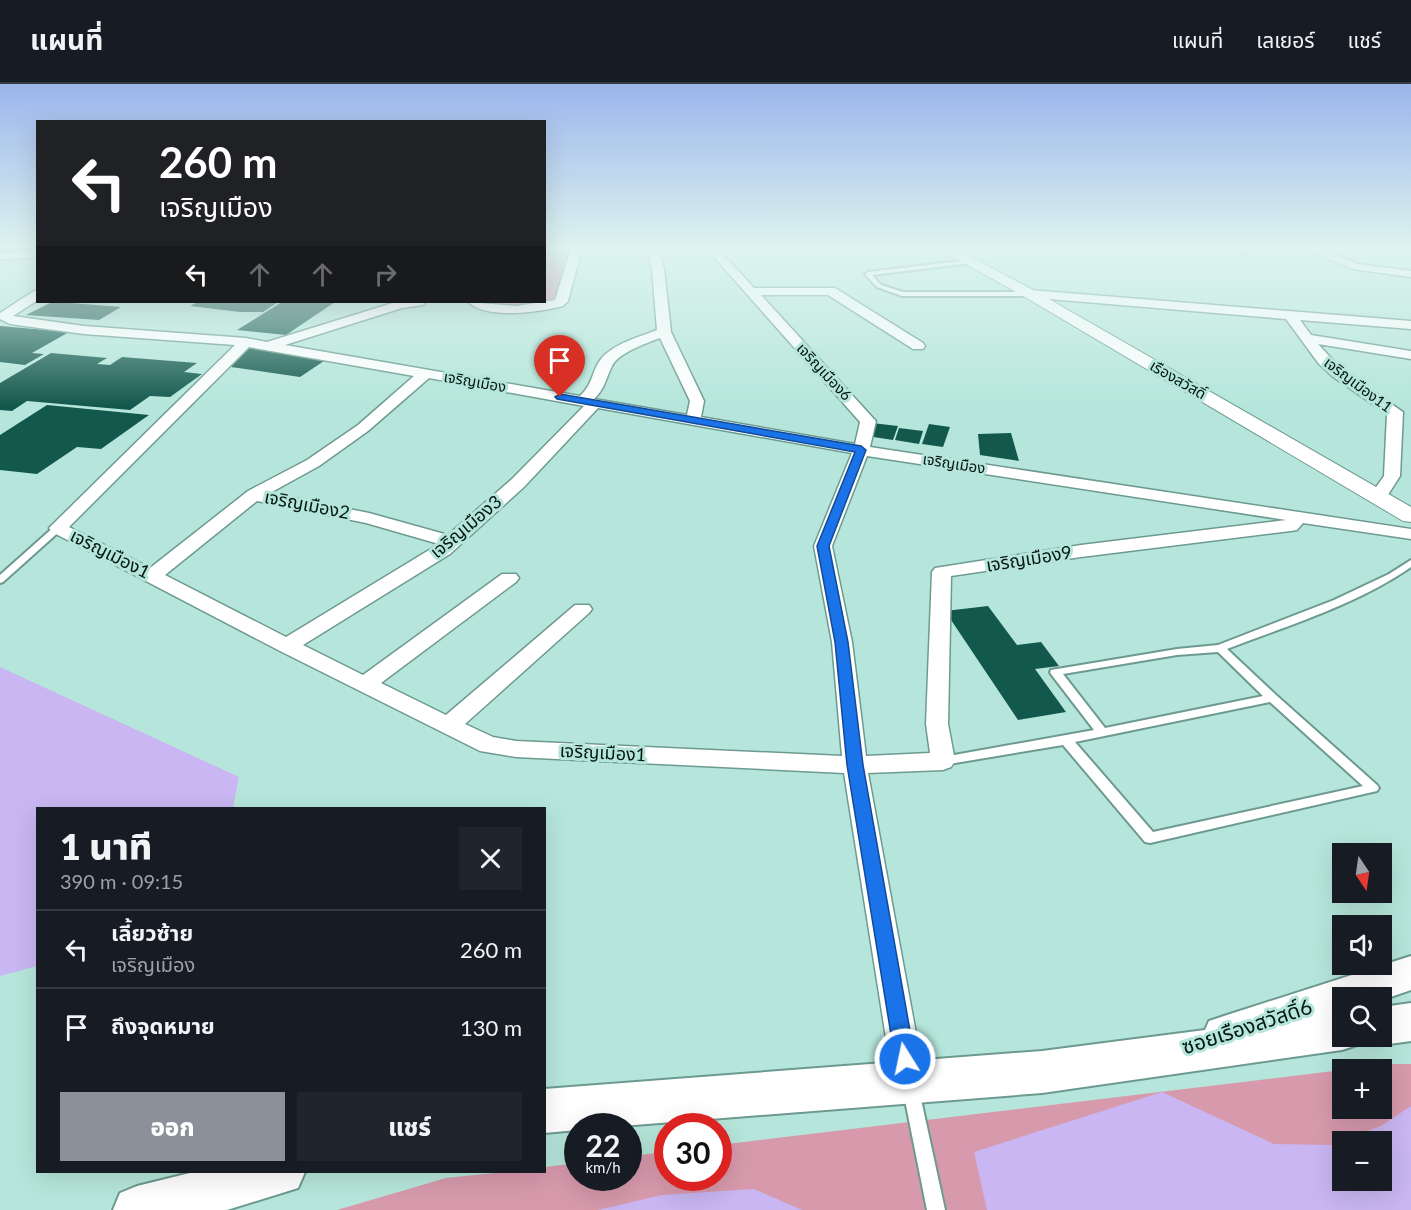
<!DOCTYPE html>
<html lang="th">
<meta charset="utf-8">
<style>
body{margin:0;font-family:Lato,"Noto Sans Thai",sans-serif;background:#20242c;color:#f1f3f6;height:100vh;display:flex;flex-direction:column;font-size:22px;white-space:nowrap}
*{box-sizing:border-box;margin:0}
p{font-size:20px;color:#9ea1a6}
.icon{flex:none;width:33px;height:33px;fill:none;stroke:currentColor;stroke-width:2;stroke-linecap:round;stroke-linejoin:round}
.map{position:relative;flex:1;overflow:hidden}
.side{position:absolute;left:36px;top:723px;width:510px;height:366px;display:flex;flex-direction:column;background:#171b24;border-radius:0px;box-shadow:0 6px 24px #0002}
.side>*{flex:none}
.guide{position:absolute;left:36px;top:36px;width:510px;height:183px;border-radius:0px;box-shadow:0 6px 24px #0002;background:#202124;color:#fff;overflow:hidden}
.needle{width:39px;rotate:167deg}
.fabs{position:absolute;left:1332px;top:759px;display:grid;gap:12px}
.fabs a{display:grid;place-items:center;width:60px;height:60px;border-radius:0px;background:#171b24;box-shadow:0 6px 24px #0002;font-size:30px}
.speed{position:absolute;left:564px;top:1029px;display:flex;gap:12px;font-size:30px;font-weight:700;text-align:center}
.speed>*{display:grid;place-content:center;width:78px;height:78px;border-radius:50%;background:#171b24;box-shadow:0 6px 24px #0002;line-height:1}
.speed small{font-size:15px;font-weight:400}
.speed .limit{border:9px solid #d22;background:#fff;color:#111}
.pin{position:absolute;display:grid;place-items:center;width:51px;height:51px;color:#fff;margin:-62px -26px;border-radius:50% 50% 50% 0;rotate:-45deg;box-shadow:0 0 6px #0007}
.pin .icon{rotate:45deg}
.me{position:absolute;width:66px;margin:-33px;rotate:350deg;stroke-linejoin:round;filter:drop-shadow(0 0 4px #0008)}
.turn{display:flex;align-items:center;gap:21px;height:126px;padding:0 24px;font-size:27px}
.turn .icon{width:78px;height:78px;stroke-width:2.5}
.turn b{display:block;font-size:42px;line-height:51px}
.lanes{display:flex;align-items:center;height:57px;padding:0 24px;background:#0003;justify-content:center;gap:30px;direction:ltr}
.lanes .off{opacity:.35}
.round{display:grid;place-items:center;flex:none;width:63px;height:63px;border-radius:0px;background:#20242c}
.overview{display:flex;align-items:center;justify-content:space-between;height:102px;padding:0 24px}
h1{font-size:36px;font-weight:800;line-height:45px}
.primary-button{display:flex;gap:12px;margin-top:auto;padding:12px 24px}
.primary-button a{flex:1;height:69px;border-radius:0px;background:#8c9099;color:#fff;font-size:24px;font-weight:800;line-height:69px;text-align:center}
.primary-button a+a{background:#20242c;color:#f1f3f6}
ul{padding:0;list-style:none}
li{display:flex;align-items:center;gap:18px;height:78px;padding:0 24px;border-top:2px solid #363941}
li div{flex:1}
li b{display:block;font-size:22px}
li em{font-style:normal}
header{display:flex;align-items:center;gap:36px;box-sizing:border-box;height:84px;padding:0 30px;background:#171b24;border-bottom:2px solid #363941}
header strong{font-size:28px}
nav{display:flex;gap:33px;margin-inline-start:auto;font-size:21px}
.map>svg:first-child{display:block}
.green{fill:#d79aad;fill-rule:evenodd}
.water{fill:#c9b6f2;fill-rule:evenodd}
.building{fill:#13584d}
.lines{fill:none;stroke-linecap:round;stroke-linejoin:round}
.service-casing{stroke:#6d9a90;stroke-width:4}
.minor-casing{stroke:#6d9a90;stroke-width:3}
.tertiary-casing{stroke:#6d9a90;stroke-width:2}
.secondary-casing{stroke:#6d9a90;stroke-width:4}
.service{fill:#fff;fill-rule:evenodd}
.minor{fill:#fff;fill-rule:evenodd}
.tertiary{fill:#fff;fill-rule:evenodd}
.secondary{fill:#fff;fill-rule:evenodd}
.route{fill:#1a73e8;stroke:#114b97;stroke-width:1.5}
.labels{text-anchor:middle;stroke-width:6;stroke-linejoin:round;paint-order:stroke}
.far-street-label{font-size:15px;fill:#051713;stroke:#b6e6db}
.street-label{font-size:18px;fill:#051713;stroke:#b6e6db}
.near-street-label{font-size:21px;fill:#051713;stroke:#b6e6db}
</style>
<header>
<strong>แผนที่</strong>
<nav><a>แผนที่</a><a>เลเยอร์</a><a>แชร์</a></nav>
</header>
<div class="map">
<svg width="1411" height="1126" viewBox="0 0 1411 1126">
<rect width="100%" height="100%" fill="#b6e6db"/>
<!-- green -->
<path class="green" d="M573 167 557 220 497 224 475 218H544L545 168Z
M1387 980H1411V1126H337L446 1094 504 1088H544L545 1083 577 1079 578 1094H628L629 1072 667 1068 668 1094H718L719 1061 1342 986V1024H1382V986L1345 985ZM1342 1058H1382V1096H1342Z"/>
<!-- water -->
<path class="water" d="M0 583 239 693 233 724H38L37 882 0 892Z
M1162 1008 1274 1060 1331 1061 1381 1042 1411 1022V1126H987L974 1068ZM1342 1058H1382V1096H1342Z
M754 1105 802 1126H598L662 1111Z"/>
<!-- building -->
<path class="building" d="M0 164H38V169L0 170Z
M52 218H58L121 223 99 236 26 231Z
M198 218H278L263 228H240L190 222Z
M282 218H335L286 251 237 246Z
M0 242 69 248 32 269 44 270 25 281 0 278Z
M249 263 285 266 330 273 300 293 231 283Z
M51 269 107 274 97 280 110 281 122 273 197 279 184 288 202 290 170 313 150 312 130 326 27 317 12 327 0 326V299Z
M47 321 149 331 101 365 77 363 37 390 0 386V351Z
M872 339 898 342 893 356 867 352Z
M929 340 950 343 943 363 922 360Z
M899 344 923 347 919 360 895 356Z
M1011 349 1019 377 980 371 978 350Z
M988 522 1017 561 1041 558 1059 582 1035 585 1066 628 1018 636 945 527Z"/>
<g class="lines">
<!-- service casing -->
<g class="service-casing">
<path id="service" d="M1235 164H1242L1247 168 1242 169Z
M969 176 972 178 971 179 872 191 881 201 903 208H1030L1033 210 1030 212H902L877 203 865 190 868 188Z
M58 441 61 442 62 444 61 446 3 498 0 499V491L55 442Z
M1411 476V483C1356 521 1289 541 1227 565L1276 611 1377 701 1379 704 1377 707 1150 759 1145 758 1063 661 943 681 939 680 937 677 939 674 943 673 1094 646 1051 590 1050 588 1051 586 1177 565 1218 561 1334 516 1389 490ZM1218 568 1263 612 1105 644 1063 590 1177 571ZM1270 618 1363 702 1153 748 1075 658Z
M911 998 917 1000 919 1006 945 1126H927L903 1006 905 1000Z"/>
</g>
<!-- minor casing -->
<g class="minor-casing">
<path id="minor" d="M571 164H582L568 217 563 222C539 228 488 236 468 218L516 222 555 216Z
M647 164H658L664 185 671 248 704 317 701 333 855 360 860 338 706 164H717L754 204H835L923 259 925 262 923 265H913L828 211H761L873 334 876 337 870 363 1411 445V455L1303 439 1297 446 1291 447 1081 473 951 492 948 640 955 677 951 683 943 686 868 689 925 998 920 1009 909 1013 898 1009 893 998 844 689 516 673 480 667 280 567 52 448 49 444 235 261 84 250 10 240 0 235V229L34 207H38V216L13 232 84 242 246 254 267 258 396 218H425L423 221 402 224 285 261 580 312C594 299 591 288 601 275 614 259 640 253 657 246L652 185ZM660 254 690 317 687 331 594 315C605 305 606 294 612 282 618 269 647 259 660 254ZM249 263 414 292 358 341 307 376 248 407 150 484 69 443ZM429 294 584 322 512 395 448 451 369 429 270 409 319 382 368 347ZM598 324 852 369 814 462 832 558 842 672 516 657 493 653 465 640 589 529 592 525 589 521H575L446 631 381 599 516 498 519 494 516 490H502L363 591 303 561 450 470 524 403ZM867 372 1286 436 1081 461 935 484 932 488 926 640 930 669 866 672 852 558 832 462ZM257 417 366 439 439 460 286 553 165 491Z
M1305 164H1320L1358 180 1411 187V193L1352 185Z
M38 168V174L0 175V169Z
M1030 206 1411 237V245L1300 236 1311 251 1411 267V275L1318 260 1342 286 1403 328 1400 392 1384 417H1372L1369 413 1384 392 1387 330 1332 292 1319 280 1286 235 1026 213 1024 210Z"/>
</g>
<!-- tertiary casing -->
<g class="tertiary-casing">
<path id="tertiary" d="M937 164H954L1035 207 1411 423V438L1403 437 1025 213Z"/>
</g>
<!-- secondary casing -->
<g class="secondary-casing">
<path id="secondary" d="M1411 872V906L1382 916V914H1342V952H1360L1357 961 1342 966 1042 1009 622 1042H578V1046L544 1049V1005L1042 967 1205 946 1209 937 1224 932Z
M1411 919V957L1382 961 1367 955 1366 952H1382V923Z
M194 1088H305L298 1104 227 1126H113L120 1109 137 1102Z"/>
</g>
<!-- service -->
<use href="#service" class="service"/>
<!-- minor -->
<use href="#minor" class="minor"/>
<!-- tertiary -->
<use href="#tertiary" class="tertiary"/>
<!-- secondary -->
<use href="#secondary" class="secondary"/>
</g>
<!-- sky -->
<linearGradient id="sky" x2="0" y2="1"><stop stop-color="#9bb5ec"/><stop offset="0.51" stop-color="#def4ef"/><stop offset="1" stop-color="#def4ef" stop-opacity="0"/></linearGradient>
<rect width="1411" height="322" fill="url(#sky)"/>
<!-- route -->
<path class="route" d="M560 310 861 362 866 366 829 462 848 558 863 681 915 975 912 982 905 985 898 982 895 975 847 681 835 558 817 462 855 368 557 315 555 313Z"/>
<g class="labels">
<!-- far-street labels -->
<g class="far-street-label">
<text transform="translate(824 288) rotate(47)" y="5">เจริญเมือง6</text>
<text transform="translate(1178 296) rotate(30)" y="5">เรืองสวัสดิ์</text>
<text transform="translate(475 298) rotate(10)" y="5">เจริญเมือง</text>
<text transform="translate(1358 301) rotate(37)" y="5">เจริญเมือง11</text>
<text transform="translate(954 380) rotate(9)" y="5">เจริญเมือง</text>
</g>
<!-- street labels -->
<g class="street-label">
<text transform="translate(307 421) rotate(11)" y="6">เจริญเมือง2</text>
<text transform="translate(466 443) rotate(-40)" y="6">เจริญเมือง3</text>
<text transform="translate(110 470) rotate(27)" y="6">เจริญเมือง1</text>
<text transform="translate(1029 475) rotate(-9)" y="6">เจริญเมือง9</text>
<text transform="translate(603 669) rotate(3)" y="6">เจริญเมือง1</text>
</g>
<!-- near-street labels -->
<g class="near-street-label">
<text transform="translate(1247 943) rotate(-18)" y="7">ซอยเรืองสวัสดิ์6</text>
</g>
</g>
</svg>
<div class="fabs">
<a><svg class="needle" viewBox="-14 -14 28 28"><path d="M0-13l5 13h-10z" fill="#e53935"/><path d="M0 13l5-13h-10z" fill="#9ea1a6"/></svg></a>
<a><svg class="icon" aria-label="sound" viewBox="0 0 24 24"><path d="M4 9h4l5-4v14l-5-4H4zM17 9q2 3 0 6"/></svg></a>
<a><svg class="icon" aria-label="search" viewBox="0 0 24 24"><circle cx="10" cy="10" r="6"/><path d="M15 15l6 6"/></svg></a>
<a>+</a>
<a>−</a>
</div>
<div class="speed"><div>22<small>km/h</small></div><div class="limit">30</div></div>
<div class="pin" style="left:560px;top:313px;background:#d93025"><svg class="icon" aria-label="arrive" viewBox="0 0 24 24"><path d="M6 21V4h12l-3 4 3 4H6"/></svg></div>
<svg class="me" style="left:905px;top:975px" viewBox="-20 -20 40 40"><circle r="17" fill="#1a73e8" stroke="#fff" stroke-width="3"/><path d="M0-11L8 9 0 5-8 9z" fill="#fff"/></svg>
<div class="guide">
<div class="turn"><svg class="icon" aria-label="left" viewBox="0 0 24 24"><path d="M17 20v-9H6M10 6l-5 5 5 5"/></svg><div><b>260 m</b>เจริญเมือง</div></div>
<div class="lanes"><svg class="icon" aria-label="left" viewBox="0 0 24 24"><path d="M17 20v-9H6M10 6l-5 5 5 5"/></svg><svg class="icon off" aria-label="ahead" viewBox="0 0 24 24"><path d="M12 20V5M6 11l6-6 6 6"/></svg><svg class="icon off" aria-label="ahead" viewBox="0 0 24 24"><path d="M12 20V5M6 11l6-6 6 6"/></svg><svg class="icon off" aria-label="right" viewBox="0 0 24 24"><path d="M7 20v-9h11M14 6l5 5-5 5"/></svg></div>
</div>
<section class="side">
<div class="overview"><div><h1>1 นาที</h1><p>390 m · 09:15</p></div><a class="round"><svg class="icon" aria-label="close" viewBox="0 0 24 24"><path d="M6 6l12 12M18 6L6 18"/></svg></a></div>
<ul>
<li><svg class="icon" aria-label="left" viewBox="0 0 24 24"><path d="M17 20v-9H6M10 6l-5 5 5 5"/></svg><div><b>เลี้ยวซ้าย</b><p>เจริญเมือง</p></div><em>260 m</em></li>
<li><svg class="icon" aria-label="arrive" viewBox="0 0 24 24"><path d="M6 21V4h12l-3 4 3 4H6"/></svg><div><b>ถึงจุดหมาย</b></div><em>130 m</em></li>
</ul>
<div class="primary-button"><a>ออก</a><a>แชร์</a></div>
</section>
</div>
